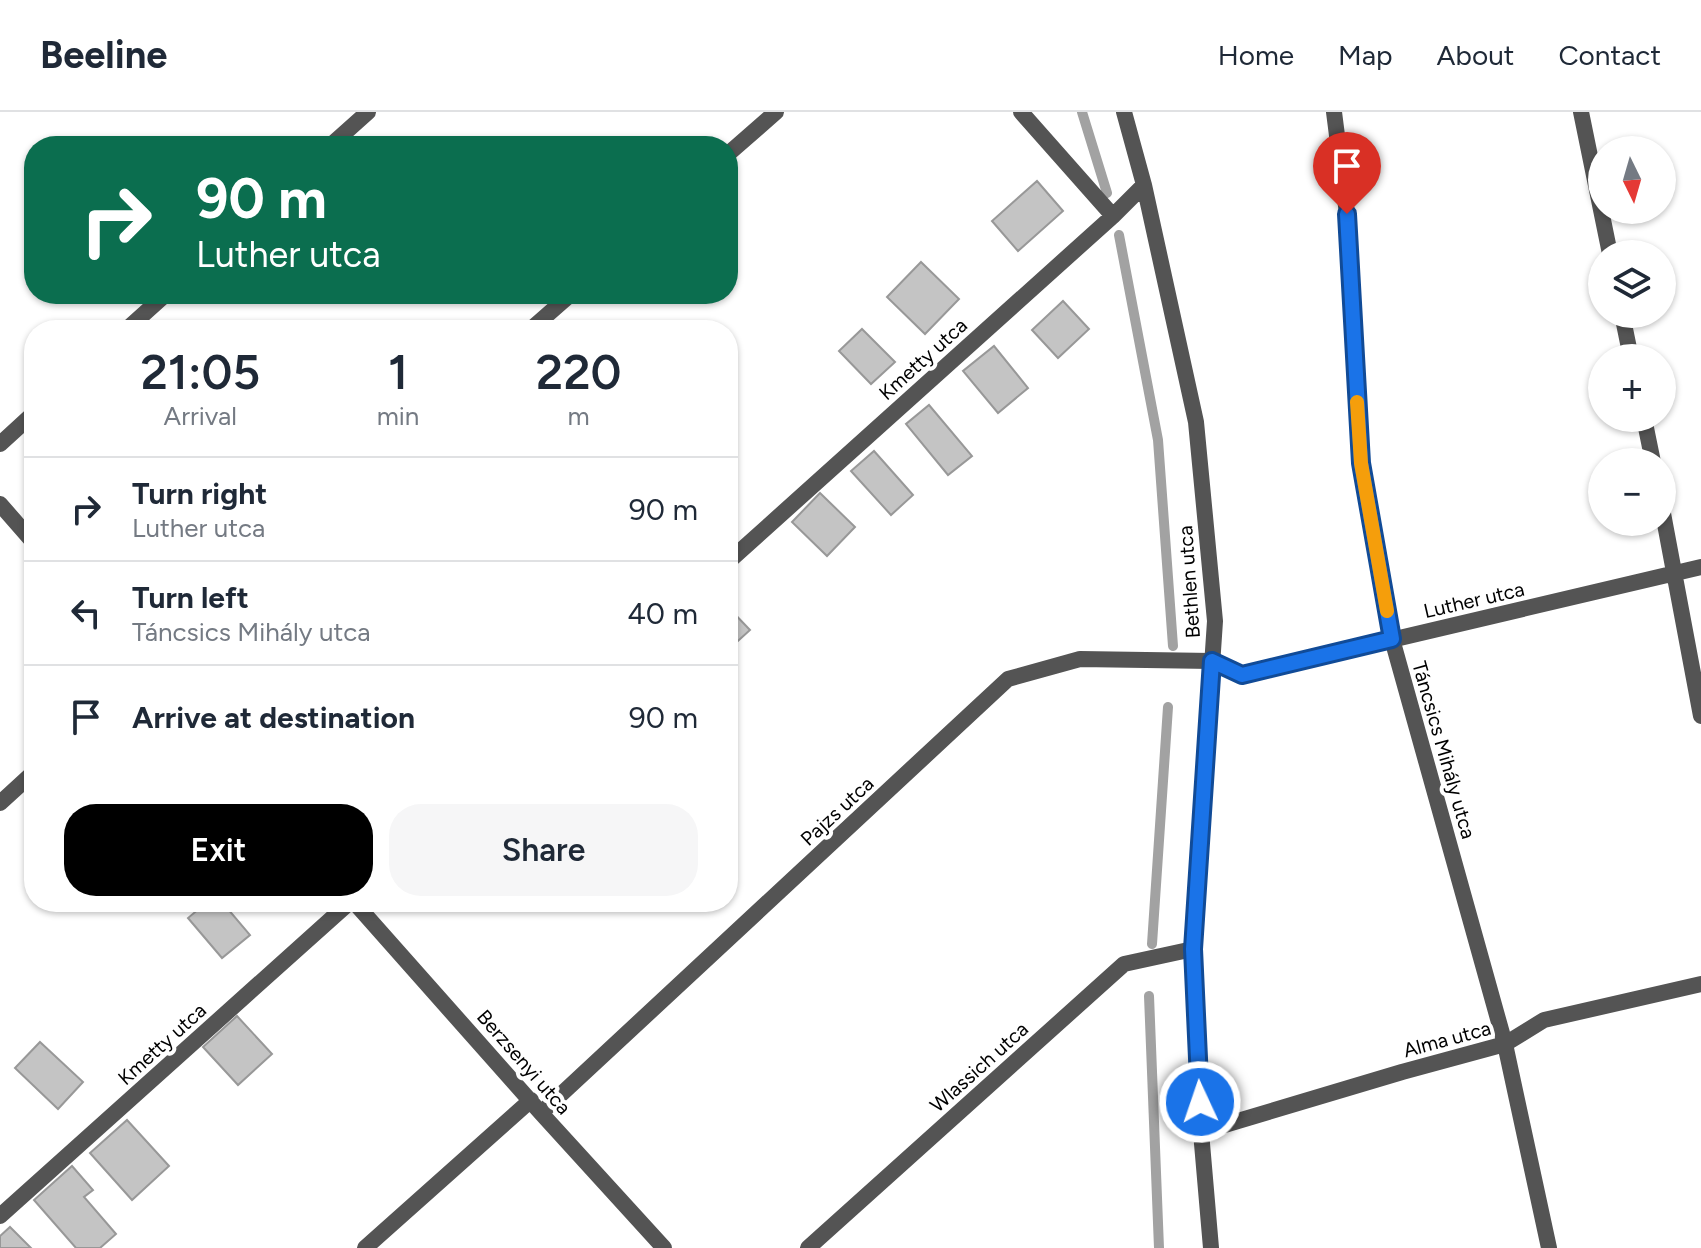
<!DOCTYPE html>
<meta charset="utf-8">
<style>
body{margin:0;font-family:Figtree,sans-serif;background:#f6f6f7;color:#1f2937;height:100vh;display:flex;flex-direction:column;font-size:30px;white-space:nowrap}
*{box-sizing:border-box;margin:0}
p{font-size:26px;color:#747a83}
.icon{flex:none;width:44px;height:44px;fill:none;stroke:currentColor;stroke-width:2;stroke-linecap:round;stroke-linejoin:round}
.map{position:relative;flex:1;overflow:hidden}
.drawer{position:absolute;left:24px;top:208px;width:714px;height:592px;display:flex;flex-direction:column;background:#fff;border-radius:32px;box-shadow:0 2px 6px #0004}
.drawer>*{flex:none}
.hud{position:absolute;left:24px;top:24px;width:714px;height:168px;border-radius:32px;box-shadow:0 2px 6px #0004;background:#0b6e4f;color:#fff;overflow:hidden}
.needle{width:52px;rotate:175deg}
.fabs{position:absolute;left:1588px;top:24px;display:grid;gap:16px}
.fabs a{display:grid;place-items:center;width:88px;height:88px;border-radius:50%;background:#fff;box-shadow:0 2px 6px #0004;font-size:40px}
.pin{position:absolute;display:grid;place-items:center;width:68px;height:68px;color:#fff;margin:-82px -34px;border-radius:50% 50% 50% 0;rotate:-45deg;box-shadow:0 0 8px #0007}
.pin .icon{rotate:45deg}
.me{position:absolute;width:88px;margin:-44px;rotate:357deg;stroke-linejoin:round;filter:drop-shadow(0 0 6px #0008)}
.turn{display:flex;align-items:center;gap:28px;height:168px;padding:0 40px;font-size:36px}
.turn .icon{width:104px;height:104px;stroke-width:2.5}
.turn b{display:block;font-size:56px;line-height:68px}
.eta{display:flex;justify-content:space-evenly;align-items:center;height:136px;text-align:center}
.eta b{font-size:48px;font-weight:600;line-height:56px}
.primary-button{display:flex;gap:16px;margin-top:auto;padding:16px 40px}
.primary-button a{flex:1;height:92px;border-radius:32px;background:#000;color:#fff;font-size:32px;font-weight:600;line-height:92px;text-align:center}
.primary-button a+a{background:#f6f6f7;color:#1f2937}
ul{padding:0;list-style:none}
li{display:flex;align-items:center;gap:24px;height:104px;padding:0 40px;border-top:2px solid #e0e1e3}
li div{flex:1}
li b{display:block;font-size:30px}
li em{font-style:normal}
header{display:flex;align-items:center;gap:48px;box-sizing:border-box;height:112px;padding:0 40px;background:#fff;border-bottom:2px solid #e0e1e3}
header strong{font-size:38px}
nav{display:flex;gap:44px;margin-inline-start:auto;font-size:28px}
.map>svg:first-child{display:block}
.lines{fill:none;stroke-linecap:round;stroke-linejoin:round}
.stream{stroke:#a2a2a2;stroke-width:10}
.building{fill:#c4c4c4;stroke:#989898;stroke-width:2}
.minor{stroke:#545454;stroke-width:16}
.route-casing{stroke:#114b97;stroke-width:20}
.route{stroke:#1a73e8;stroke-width:14}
.slow{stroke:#f59e0b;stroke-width:14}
.labels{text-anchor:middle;stroke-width:8;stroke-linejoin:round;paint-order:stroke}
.street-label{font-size:20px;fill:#000;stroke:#fff}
</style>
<header>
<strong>Beeline</strong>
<nav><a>Home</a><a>Map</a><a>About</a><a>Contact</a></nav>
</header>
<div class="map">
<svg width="1701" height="1136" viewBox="0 0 1701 1136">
<rect width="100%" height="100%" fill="#fff"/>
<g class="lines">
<!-- stream -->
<path class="stream" d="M1082 0 1107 81
M1119 123 1158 328 1173 534
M1152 832 1168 595
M1149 884 1159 1136"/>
</g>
<!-- building -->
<path class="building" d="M1037 69 1063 99 1018 139 992 109Z
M921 150 959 187 925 222 887 185Z
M1063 189 1089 217 1058 246 1032 218Z
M862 217 895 250 871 272 839 239Z
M994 234 1028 276 998 301 963 259Z
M929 293 972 344 948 363 906 312Z
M874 339 913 383 891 403 851 359Z
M820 381 855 415 827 444 792 410Z
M728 495 750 518 728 538Z
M207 790H222L250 823 222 846 188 806Z
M237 904 272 942 238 973 203 935Z
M40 930 83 970 58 997 15 956Z
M127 1008 169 1054 132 1088 90 1041Z
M72 1054 93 1078 84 1085 116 1122 100 1136H76L34 1088Z
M10 1115 31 1136H0V1124Z"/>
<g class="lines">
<!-- minor -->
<path class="minor" d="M1021 0 1113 104
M1124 0 1144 73 1196 310 1215 509 1193 837 1201 1020 1211 1136
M1334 0 1347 102 1361 351 1392 527 1505 932 1549 1136
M1581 0 1610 142
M330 34 368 0
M728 42 776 0
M1622 202 1631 246
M126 218 166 182
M530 218 571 182
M1644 306 1653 350
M0 332 34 301
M0 392 34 431
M1662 396 1701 604
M728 450 1113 104 1144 73
M0 691 34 660
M354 790 541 1001 664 1136
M541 1001 1008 567 1080 547 1212 549 1242 563 1701 455
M1201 1020 1402 960 1505 932 1544 908 1701 872
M0 1104 350 790
M365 1136 531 988
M808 1136 1124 852 1193 837"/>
</g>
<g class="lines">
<!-- route casing -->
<g class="route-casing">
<path id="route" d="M1200 990 1193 837 1212 549 1242 563 1392 527 1361 351 1347 102"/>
</g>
<!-- route -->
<use href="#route" class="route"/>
<!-- slow -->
<path class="slow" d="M1357 290 1361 351 1387 499"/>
</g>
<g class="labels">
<!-- street labels -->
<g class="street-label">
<text transform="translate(923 247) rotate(-42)" y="7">Kmetty utca</text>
<text transform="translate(1189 470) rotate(-94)" y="7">Bethlen utca</text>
<text transform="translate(1474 488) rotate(-13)" y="7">Luther utca</text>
<text transform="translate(1444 638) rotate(74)" y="7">Táncsics Mihály utca</text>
<text transform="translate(837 699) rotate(-43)" y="7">Pajzs utca</text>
<text transform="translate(1447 927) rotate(-15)" y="7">Alma utca</text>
<text transform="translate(162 932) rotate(-42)" y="7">Kmetty utca</text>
<text transform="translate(524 950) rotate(49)" y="7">Berzsenyi utca</text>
<text transform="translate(979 955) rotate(-42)" y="7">Wlassich utca</text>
</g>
</g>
</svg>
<div class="fabs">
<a><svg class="needle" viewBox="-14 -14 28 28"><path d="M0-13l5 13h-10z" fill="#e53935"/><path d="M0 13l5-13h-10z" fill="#747a83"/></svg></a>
<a><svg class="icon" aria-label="layers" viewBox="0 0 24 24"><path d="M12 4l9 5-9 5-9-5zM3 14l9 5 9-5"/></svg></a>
<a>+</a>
<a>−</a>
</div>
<div class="pin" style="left:1347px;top:102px;background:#d93025"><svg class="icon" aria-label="arrive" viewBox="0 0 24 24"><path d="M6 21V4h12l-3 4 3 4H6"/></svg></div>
<svg class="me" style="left:1200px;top:990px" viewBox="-20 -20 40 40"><circle r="17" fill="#1a73e8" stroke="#fff" stroke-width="3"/><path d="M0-11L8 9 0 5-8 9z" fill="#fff"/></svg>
<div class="hud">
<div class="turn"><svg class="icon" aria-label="right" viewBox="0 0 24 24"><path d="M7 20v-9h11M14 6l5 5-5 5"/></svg><div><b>90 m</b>Luther utca</div></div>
</div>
<section class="drawer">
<div class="eta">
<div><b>21:05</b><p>Arrival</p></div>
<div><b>1</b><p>min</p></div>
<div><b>220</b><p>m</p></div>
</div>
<ul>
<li><svg class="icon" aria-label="right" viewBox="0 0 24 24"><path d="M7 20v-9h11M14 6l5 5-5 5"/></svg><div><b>Turn right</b><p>Luther utca</p></div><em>90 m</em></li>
<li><svg class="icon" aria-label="left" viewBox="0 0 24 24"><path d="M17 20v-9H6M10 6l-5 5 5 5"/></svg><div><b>Turn left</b><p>Táncsics Mihály utca</p></div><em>40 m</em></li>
<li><svg class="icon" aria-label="arrive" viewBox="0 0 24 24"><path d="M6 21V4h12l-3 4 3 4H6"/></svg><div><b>Arrive at destination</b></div><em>90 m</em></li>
</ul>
<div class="primary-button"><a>Exit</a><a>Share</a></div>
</section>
</div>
